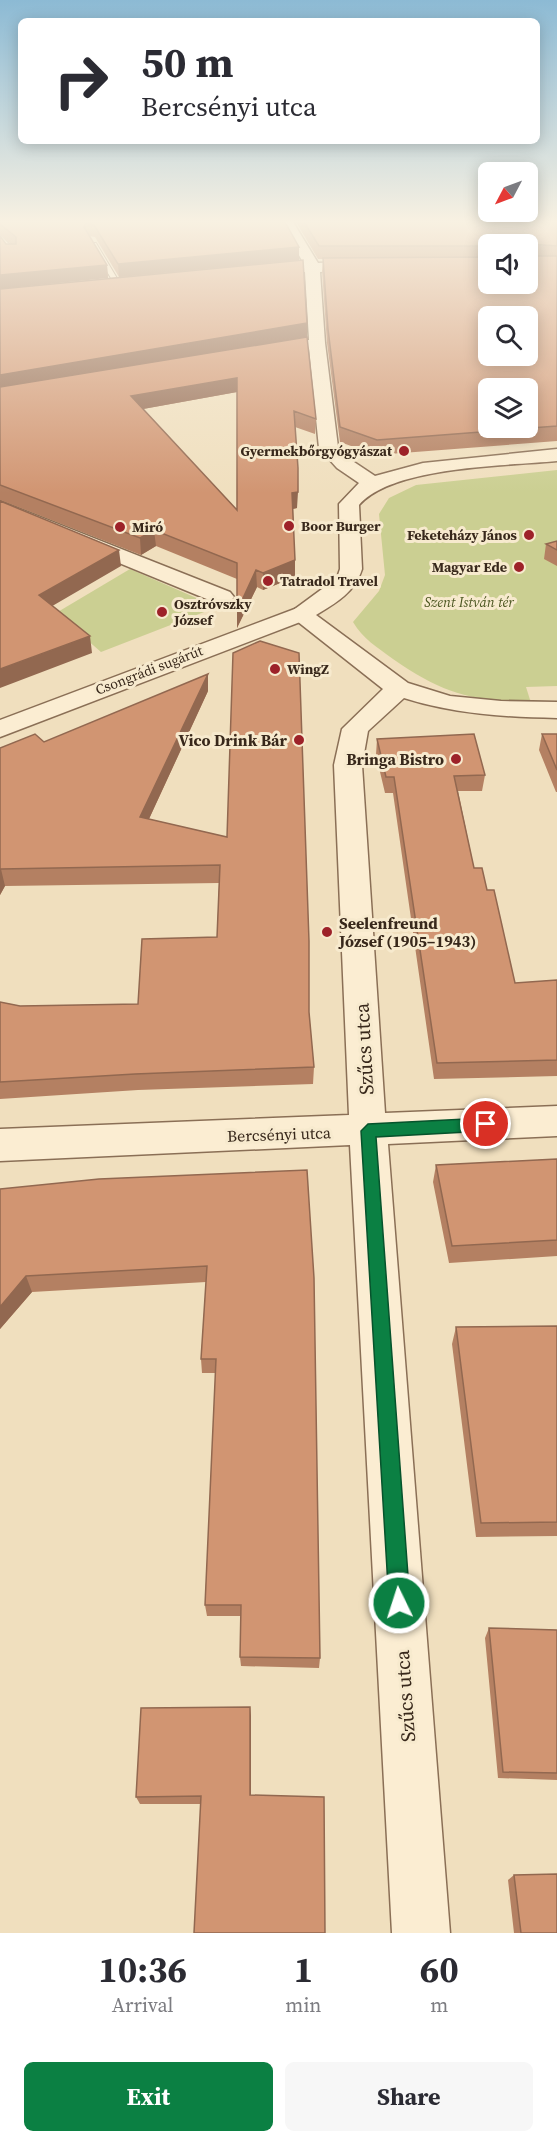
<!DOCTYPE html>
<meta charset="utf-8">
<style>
body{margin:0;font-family:"Source Serif 4",serif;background:#f7f7f7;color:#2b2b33;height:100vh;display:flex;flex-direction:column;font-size:22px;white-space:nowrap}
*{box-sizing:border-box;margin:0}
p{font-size:20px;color:#7c7c81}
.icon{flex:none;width:33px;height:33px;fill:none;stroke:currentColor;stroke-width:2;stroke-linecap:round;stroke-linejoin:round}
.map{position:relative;height:1933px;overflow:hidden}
.side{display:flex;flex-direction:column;background:#fff;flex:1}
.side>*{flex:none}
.banner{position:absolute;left:18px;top:18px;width:522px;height:126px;border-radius:9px;box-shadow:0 3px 15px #0003;background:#fff;color:#2b2b33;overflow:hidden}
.needle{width:39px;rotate:229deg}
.controls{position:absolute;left:478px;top:162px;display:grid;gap:12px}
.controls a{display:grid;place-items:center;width:60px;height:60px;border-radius:9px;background:#fff;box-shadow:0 3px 15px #0003;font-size:30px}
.pin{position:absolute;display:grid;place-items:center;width:51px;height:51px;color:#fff;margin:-26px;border:3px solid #fff;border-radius:50%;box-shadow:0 2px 6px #0007}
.me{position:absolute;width:66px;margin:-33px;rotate:356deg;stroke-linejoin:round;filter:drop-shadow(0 0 4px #0008)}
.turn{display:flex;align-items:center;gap:21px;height:126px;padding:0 24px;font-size:27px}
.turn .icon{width:78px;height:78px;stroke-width:2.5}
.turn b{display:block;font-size:42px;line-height:51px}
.eta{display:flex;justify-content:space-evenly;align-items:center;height:102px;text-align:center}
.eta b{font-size:36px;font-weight:700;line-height:42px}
.cta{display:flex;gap:12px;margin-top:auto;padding:12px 24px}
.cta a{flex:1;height:69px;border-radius:9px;background:#0b8043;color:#fff;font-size:24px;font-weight:700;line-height:69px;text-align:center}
.cta a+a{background:#f7f7f7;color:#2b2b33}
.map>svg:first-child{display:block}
.green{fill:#cbcf92}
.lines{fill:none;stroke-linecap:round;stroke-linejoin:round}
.service-casing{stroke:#8a6f56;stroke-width:2}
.minor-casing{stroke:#8a6f56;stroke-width:3}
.tertiary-casing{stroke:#8a6f56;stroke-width:3}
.service{fill:#fbedd2;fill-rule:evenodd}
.minor{fill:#fbedd2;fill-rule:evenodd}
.tertiary{fill:#fbedd2;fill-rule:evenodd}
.wall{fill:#b48062;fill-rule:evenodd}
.shaded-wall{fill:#926850}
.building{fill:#d19572;stroke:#926850;stroke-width:1.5;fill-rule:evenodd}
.route{fill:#0b8043;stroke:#07532c;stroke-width:1.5}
.poi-dot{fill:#9d2229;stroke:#f7eace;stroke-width:2}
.labels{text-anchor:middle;stroke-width:6;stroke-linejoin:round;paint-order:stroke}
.far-poi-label{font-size:14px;font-weight:bold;fill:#38281b;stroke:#f7eace;text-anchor:start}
.far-park-label{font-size:14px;font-style:italic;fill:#4b5621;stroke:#f7eace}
.far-street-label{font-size:14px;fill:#38281b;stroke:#f7eace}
.poi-label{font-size:16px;font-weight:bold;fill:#38281b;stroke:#f7eace;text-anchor:end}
.street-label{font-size:16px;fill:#38281b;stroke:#f7eace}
.near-street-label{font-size:20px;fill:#38281b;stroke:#f7eace}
</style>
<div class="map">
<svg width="557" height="1933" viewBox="0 0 557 1933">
<rect width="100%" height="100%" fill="#f0dfbe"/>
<!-- green -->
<path class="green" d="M557 470V686L526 687 531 703C470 700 443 694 393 659 377 647 363 639 353 622L379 591 385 575 379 514 389 498 416 485Z
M130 569 217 607 101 652 56 613Z"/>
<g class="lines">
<!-- service casing -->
<g class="service-casing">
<path id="service" d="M0 235 16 251V255H10L0 242Z
M90 243H96L121 285H115Z"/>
</g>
<!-- minor casing -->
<g class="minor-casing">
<path id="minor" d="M280 222H293L318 263 367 261 374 265 367 269 320 272 325 343 338 447 351 460 375 476 423 463 557 449V461C506 466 393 466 359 505L362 569C355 592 336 603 316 615L408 683 450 696 501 701 557 702V718C504 717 455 714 404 698L368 731 362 765 385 1113 557 1106V1136L388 1144 450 1933H392L350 1145 0 1161V1129L349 1115 334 765 342 729 383 689 288 614 337 578 340 569 339 504 359 483 337 468 319 448 309 349 265 357 257 352 265 347 309 340 305 272 260 274 253 270 260 266 304 264Z
M0 501 230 592 234 597 230 602H214L0 514Z"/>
</g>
<!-- tertiary casing -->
<g class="tertiary-casing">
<path id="tertiary" d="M300 607 308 609 312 614 308 619 0 737V720Z"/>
</g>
<!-- service -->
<use href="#service" class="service"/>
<!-- minor -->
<use href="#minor" class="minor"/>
<!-- tertiary -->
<use href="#tertiary" class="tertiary"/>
</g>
<!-- wall -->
<path class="wall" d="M0 222H285L299 260 307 337 259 345 316 419 315 434 295 427 297 508 293 509 295 577 263 590 257 587 237 628V579L156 546 141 555 0 500V289L119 277 95 237 89 236 107 265 108 278 6 244H11L0 235ZM237 392V510L143 409Z
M296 222H557V441L376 455 340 442 327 343 322 271 323 259H318ZM489 244H528L489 284Z
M557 541V566L544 559 546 544Z
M208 691 149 819 227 837 309 1012 314 1067 313 1084 138 1090 0 1099V1002L20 1006 138 1004 217 937 219 883 5 886 0 895V748L44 742Z
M542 734H557V792H556L539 750Z
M377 739 485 775 482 791H458L474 868 487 890 515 983 557 980V1076L434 1079 393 793H385L376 755Z
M557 1159V1256L449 1263 433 1182 436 1165Z
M307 1170 320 1658 319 1668 241 1666 240 1657 241 1616H207L205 1605 216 1373H202L201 1359 206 1282 32 1292 0 1329V1189Z
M557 1326V1536L476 1537 452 1344 456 1327Z
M489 1628 557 1630V1780L498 1778 485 1638Z
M251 1716 200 1804H140L136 1797Z
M514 1875 557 1933H514L508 1880Z"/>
<!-- shaded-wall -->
<path class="shaded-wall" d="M299 247V260L119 277 118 264Z
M107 265 108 278 0 289V275Z
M307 323V337L0 390V375Z
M237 378V392L132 411 131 396Z
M298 492 297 508 292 509V493Z
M154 530 156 546 141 555 140 538Z
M119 550 121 566 42 612 39 595Z
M295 560V577L263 590V573Z
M256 570 257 587 237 628V611Z
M90 636 92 653 0 688V669Z
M208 674V691L142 834 140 817Z
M1 869 5 886 0 895V870Z
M26 1276 32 1292 0 1329V1307Z
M250 1707 251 1716V1802L250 1795Z"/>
<!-- building -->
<path class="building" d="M0 222H285L299 247 118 264 94 225 86 223 84 227 107 265 0 275V236L6 244H16V237L0 224Z
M304 222H557V246L530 244 528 256H557V426L377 440 340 427 328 329 323 258 489 257V284H528V244H489V246H319ZM489 316H528V356H489ZM489 388H528V428H489Z
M303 260 307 323 0 375V289Z
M307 337 316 419 294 411 298 468V492L292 493 295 560 263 573 256 570 237 611V563L154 530 140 538 0 485V387ZM237 378V510L131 396Z
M0 501 119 550 39 595 90 636 0 669Z
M557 541V550L546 544Z
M260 641 299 653 309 941V1012L314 1067 135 1074 0 1082V1002L20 1006 138 1004 142 939 217 937 220 865 1 869 0 870V748L35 734 44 742 208 674 140 817 227 837 233 653Z
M474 734 485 775 454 776 474 868H482L487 890H494L515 983 557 980V1060L437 1063 394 777H386L377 739Z
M542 734H557V770Z
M557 1159V1240L452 1246 436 1165Z
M307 1170 314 1278 320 1658 240 1657 241 1605H205L216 1359H201L207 1266 26 1276 0 1307V1189L99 1179Z
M557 1326V1522L481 1523 456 1327Z
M489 1628 557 1630V1773L503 1772Z
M250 1707V1795L324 1797 325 1933H194L201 1796 136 1797 141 1708Z
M557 1874V1933H521L514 1875Z"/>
<!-- sky -->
<linearGradient id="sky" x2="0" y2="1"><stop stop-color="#8cbad4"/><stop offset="0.45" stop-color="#f8f1e2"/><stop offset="1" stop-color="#f8f1e2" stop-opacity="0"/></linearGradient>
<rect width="557" height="493" fill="url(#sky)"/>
<!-- route -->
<path class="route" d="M486 1118 494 1124 486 1131 376 1137 410 1603 407 1610 399 1613 392 1610 389 1603 361 1131 368 1124Z"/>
<!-- markers -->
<g class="poi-dot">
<circle cx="404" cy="451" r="6"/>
<circle cx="289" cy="526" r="6"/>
<circle cx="120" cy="527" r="6"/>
<circle cx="529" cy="535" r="6"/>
<circle cx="519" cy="567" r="6"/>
<circle cx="268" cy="581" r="6"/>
<circle cx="162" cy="612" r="6"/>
<circle cx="275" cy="669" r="6"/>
<circle cx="299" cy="740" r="6"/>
<circle cx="456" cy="759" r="6"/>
<circle cx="327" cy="932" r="6"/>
</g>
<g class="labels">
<!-- far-poi labels -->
<g class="far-poi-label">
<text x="392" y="456" text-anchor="end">Gyermekbőrgyógyászat</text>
<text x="301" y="531">Boor Burger</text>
<text x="132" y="532">Miró</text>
<text x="517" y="540" text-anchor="end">Feketeházy János</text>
<text x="507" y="572" text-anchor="end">Magyar Ede</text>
<text x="280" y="586">Tatradol Travel</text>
<text x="174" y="609">Osztróvszky<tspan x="174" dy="16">József</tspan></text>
<text x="287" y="674">WingZ</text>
</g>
<!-- far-park labels -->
<g class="far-park-label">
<text x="469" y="607">Szent István tér</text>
</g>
<!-- far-street labels -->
<g class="far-street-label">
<text transform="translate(149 670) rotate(-21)" y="5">Csongrádi sugárút</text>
</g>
<!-- poi labels -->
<g class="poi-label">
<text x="287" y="746">Vico Drink Bár</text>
<text x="444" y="765">Bringa Bistro</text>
<text x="339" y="929" text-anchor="start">Seelenfreund<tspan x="339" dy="18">József (1905–1943)</tspan></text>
</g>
<!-- street labels -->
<g class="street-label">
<text transform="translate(279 1134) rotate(-2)" y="6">Bercsényi utca</text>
</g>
<!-- near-street labels -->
<g class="near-street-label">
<text transform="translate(364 1049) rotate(-93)" y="7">Szűcs utca</text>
<text transform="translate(405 1696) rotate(-94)" y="7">Szűcs utca</text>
</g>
</g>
</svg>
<div class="controls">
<a><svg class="needle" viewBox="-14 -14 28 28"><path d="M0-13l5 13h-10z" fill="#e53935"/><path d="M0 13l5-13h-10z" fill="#7c7c81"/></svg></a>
<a><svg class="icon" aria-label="sound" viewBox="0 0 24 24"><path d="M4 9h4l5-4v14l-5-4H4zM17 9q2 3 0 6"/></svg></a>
<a><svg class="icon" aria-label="search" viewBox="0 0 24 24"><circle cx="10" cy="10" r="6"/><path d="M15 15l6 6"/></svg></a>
<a><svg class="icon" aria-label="layers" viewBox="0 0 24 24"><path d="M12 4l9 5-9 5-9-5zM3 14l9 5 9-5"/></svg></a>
</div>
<div class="pin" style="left:486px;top:1124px;background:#d93025"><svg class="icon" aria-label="arrive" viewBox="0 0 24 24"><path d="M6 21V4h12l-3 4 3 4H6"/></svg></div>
<svg class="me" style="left:399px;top:1603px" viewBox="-20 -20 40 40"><circle r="17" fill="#0b8043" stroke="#fff" stroke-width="3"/><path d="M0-11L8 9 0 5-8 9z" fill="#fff"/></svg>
<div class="banner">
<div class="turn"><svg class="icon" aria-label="right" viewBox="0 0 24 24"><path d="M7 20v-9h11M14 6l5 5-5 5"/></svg><div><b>50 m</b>Bercsényi utca</div></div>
</div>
</div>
<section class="side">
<div class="eta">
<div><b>10:36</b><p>Arrival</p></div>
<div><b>1</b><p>min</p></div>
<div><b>60</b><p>m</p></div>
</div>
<div class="cta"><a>Exit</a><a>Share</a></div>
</section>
